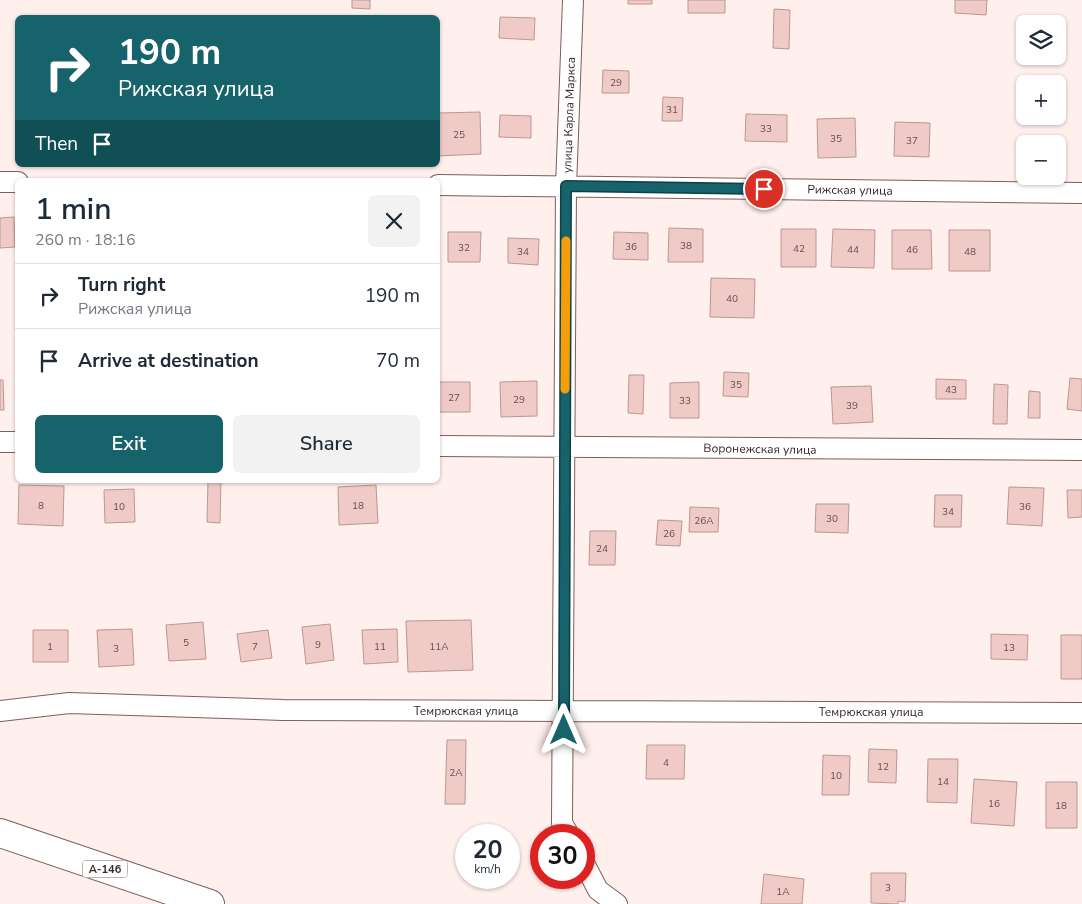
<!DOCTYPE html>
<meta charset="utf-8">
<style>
body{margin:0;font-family:"Nunito Sans",sans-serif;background:#f2f2f3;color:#1f2937;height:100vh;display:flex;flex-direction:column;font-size:19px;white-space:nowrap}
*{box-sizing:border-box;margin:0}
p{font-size:16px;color:#747a83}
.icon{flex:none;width:28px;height:28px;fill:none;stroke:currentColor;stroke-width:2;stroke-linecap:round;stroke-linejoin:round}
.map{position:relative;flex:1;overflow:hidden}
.panel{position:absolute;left:15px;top:178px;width:425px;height:305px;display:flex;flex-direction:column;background:#fff;border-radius:8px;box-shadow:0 1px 4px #0004}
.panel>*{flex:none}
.banner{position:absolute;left:15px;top:15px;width:425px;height:152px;border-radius:8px;box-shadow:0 1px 4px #0004;background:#16636c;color:#fff;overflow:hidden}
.tools{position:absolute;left:1016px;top:15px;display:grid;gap:10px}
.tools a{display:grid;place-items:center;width:50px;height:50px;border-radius:8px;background:#fff;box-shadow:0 1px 4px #0004;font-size:25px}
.speed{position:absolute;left:455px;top:824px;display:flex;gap:10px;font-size:25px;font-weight:700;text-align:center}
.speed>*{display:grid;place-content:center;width:65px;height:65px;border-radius:50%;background:#fff;box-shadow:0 1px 4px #0004;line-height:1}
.speed small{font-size:12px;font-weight:400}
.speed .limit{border:8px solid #d22;background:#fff;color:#111}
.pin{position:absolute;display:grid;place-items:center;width:42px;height:42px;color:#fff;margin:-21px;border:2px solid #fff;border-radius:50%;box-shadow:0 1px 5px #0007}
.me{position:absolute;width:55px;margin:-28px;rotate:0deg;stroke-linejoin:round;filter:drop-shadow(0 0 4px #0008)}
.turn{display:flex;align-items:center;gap:18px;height:105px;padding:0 20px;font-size:22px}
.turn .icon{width:65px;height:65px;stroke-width:2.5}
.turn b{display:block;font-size:35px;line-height:42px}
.then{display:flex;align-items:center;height:48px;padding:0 20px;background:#0003;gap:10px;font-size:19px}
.round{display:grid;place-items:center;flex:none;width:52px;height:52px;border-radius:8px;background:#f2f2f3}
.head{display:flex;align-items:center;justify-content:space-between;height:85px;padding:0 20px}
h1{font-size:30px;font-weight:600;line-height:38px}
.action{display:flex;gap:10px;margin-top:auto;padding:10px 20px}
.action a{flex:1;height:58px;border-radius:8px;background:#16636c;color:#fff;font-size:20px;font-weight:600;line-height:58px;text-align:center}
.action a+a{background:#f2f2f3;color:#1f2937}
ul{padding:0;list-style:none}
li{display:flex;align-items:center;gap:15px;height:65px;padding:0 20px;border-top:1px solid #e0e1e3}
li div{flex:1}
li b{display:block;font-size:19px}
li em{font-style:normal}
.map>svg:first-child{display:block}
.building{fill:#f0cac6;stroke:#bb9794}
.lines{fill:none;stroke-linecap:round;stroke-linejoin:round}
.minor-casing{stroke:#7f5e5b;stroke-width:22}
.trunk-casing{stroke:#7f5e5b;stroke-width:30}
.minor{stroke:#fff;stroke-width:20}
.trunk{stroke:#fff;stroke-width:28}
.route-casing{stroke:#0e4046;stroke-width:12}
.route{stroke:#16636c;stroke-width:9}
.slow{stroke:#f59e0b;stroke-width:9}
.labels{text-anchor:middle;stroke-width:4;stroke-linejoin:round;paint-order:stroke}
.number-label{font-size:10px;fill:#65504f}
.shield{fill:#fff;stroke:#736868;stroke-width:1}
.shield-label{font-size:11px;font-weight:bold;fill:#372827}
.street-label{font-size:12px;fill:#372827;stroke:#fff}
</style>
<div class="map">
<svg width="1082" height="904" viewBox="0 0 1082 904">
<rect width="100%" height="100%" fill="#ffefed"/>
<!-- building -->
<path class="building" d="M352 0H370V9L352 8Z
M628 0H652V4H628Z
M688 0H725V13H688Z
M955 0H987L986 15 955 13Z
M774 9 790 10 789 49 773 48Z
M500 17 535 18 534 40 499 38Z
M603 70 629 71V93H602Z
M663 97 683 98 682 121H662Z
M480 112 481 154 438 156V113Z
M746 114 787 115V142L745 141Z
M500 115 531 116V138L499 137Z
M855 118 856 157 818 158 817 119Z
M895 122 930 123 929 157 894 156Z
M14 217 15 247 0 248V218Z
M669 228 703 229V262H668Z
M781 229H816V267H781Z
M833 229 875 230 874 268 831 267Z
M892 230H931L932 269H892Z
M949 230H990V271H949Z
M448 232H481L480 262H448Z
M614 232 648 233V260L613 259Z
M508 238 539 239 538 265 508 263Z
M711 278 755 279 754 318 710 317Z
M724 372 749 373 748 397 723 396Z
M629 375H644L643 414 628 413Z
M1070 378 1082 379V411L1067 409Z
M936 379 966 380V399H936Z
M0 380H3L4 410H0Z
M537 381V416L501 417 500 382Z
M438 382H470V412H438Z
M699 382V418H670V383Z
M994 384 1008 385 1007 424H993Z
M871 386 873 422 833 424 831 387Z
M1029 391 1040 392V418H1028Z
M208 480 221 481 220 523 207 522Z
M19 485 64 486 63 526 18 524Z
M376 485 378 523 339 525 338 487Z
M1009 487 1044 488 1042 526 1007 524Z
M134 489 135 522 105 523 104 490Z
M1067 490H1082V517L1068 518Z
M935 495H962L961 527H934Z
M816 504H849L848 533 815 532Z
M690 507 719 508 718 532H689Z
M658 520 682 521 680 546 656 545Z
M590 531H616L615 565H589Z
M471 620 473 670 408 672 406 621Z
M203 622 206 659 169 661 166 625Z
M330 624 334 660 306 664 302 627Z
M132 629 134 665 99 667 97 630Z
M397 629 398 662 364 664 362 630Z
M33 630H68V662H33Z
M268 630 272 658 241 662 237 634Z
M991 634 1028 635 1027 660 991 659Z
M1061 635H1082V679H1061Z
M447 740H466L465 804H445Z
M647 745H685L684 779H646Z
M869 749 897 750 896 783 868 782Z
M823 755 850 756 849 795H822Z
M928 759H958L957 803 927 802Z
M974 779 1017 782 1014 826 971 823Z
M1046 782H1077V828H1046Z
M871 873H906L905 902 898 901V904L871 903Z
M764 874 804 879 802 904H761Z"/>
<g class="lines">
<!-- minor casing -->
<g class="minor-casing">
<path id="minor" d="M0 182H18
M438 185 1082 193
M0 442H18
M438 446 1082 450
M0 711 69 703 283 710 1082 713
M569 835 562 823 566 187 573 0
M584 863 598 890 617 904"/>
</g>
<!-- trunk casing -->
<g class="trunk-casing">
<path id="trunk" d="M0 833 210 904"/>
</g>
<!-- minor -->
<use href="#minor" class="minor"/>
<!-- trunk -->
<use href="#trunk" class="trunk"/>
</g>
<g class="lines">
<!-- route casing -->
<g class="route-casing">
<path id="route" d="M564 730 566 186 764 189"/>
</g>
<!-- route -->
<use href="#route" class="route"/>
<!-- slow -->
<path class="slow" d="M565 389 566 241"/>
</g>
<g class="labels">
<!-- number labels -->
<g class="number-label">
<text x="616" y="86">29</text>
<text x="672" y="113">31</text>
<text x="766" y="132">33</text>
<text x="459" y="138">25</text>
<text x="836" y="142">35</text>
<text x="912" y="144">37</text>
<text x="686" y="249">38</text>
<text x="631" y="250">36</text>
<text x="464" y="251">32</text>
<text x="799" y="252">42</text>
<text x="853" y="253">44</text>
<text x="912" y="253">46</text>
<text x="523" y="255">34</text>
<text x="970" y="255">48</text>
<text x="732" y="302">40</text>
<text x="736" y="388">35</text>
<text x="951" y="393">43</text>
<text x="454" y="401">27</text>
<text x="519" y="403">29</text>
<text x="685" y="404">33</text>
<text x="852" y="409">39</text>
<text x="41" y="509">8</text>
<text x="358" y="509">18</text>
<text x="119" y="510">10</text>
<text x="1025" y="510">36</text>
<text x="948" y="515">34</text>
<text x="832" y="522">30</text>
<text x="704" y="524">26А</text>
<text x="669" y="537">26</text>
<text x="602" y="552">24</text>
<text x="186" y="646">5</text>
<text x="318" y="648">9</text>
<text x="50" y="650">1</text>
<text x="255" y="650">7</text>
<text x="380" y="650">11</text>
<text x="439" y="650">11А</text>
<text x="1009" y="651">13</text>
<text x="116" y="652">3</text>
<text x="666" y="766">4</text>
<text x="883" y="770">12</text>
<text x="456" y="776">2А</text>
<text x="836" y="779">10</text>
<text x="943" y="785">14</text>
<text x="994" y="807">16</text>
<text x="1061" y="809">18</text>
<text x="888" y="891">3</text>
<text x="783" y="895">1А</text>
</g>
<!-- shield labels -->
<rect class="shield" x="82.5" y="860.5" width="45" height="17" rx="4"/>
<g class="shield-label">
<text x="105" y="873">А-146</text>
</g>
<!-- street labels -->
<g class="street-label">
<text transform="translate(569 115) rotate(-88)" y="4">улица Карла Маркса</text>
<text transform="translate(850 190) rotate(1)" y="4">Рижская улица</text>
<text transform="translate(760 449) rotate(1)" y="4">Воронежская улица</text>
<text x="466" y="715">Темрюкская улица</text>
<text x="871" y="716">Темрюкская улица</text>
</g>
</g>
</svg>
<div class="tools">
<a><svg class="icon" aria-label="layers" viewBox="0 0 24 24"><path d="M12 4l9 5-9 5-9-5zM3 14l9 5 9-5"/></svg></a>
<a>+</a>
<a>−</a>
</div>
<div class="speed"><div>20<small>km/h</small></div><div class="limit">30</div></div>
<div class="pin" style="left:764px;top:189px;background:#d93025"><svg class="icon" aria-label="arrive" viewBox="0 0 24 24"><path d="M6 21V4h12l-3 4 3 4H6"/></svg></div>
<svg class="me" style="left:564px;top:730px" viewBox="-20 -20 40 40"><path d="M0-17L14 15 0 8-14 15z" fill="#16636c" stroke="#fff" stroke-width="4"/></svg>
<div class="banner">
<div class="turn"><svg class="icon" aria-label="right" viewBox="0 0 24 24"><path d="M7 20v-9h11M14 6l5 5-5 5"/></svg><div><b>190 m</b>Рижская улица</div></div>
<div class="then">Then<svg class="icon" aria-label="arrive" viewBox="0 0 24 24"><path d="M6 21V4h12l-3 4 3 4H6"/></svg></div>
</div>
<section class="panel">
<div class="head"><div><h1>1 min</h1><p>260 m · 18:16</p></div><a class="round"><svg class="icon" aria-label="close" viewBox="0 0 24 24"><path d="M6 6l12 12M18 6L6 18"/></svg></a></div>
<ul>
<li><svg class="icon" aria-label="right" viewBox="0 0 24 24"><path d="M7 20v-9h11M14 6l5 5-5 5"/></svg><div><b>Turn right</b><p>Рижская улица</p></div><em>190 m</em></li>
<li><svg class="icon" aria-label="arrive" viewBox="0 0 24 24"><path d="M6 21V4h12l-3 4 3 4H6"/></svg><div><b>Arrive at destination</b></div><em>70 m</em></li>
</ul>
<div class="action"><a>Exit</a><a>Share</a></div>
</section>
</div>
